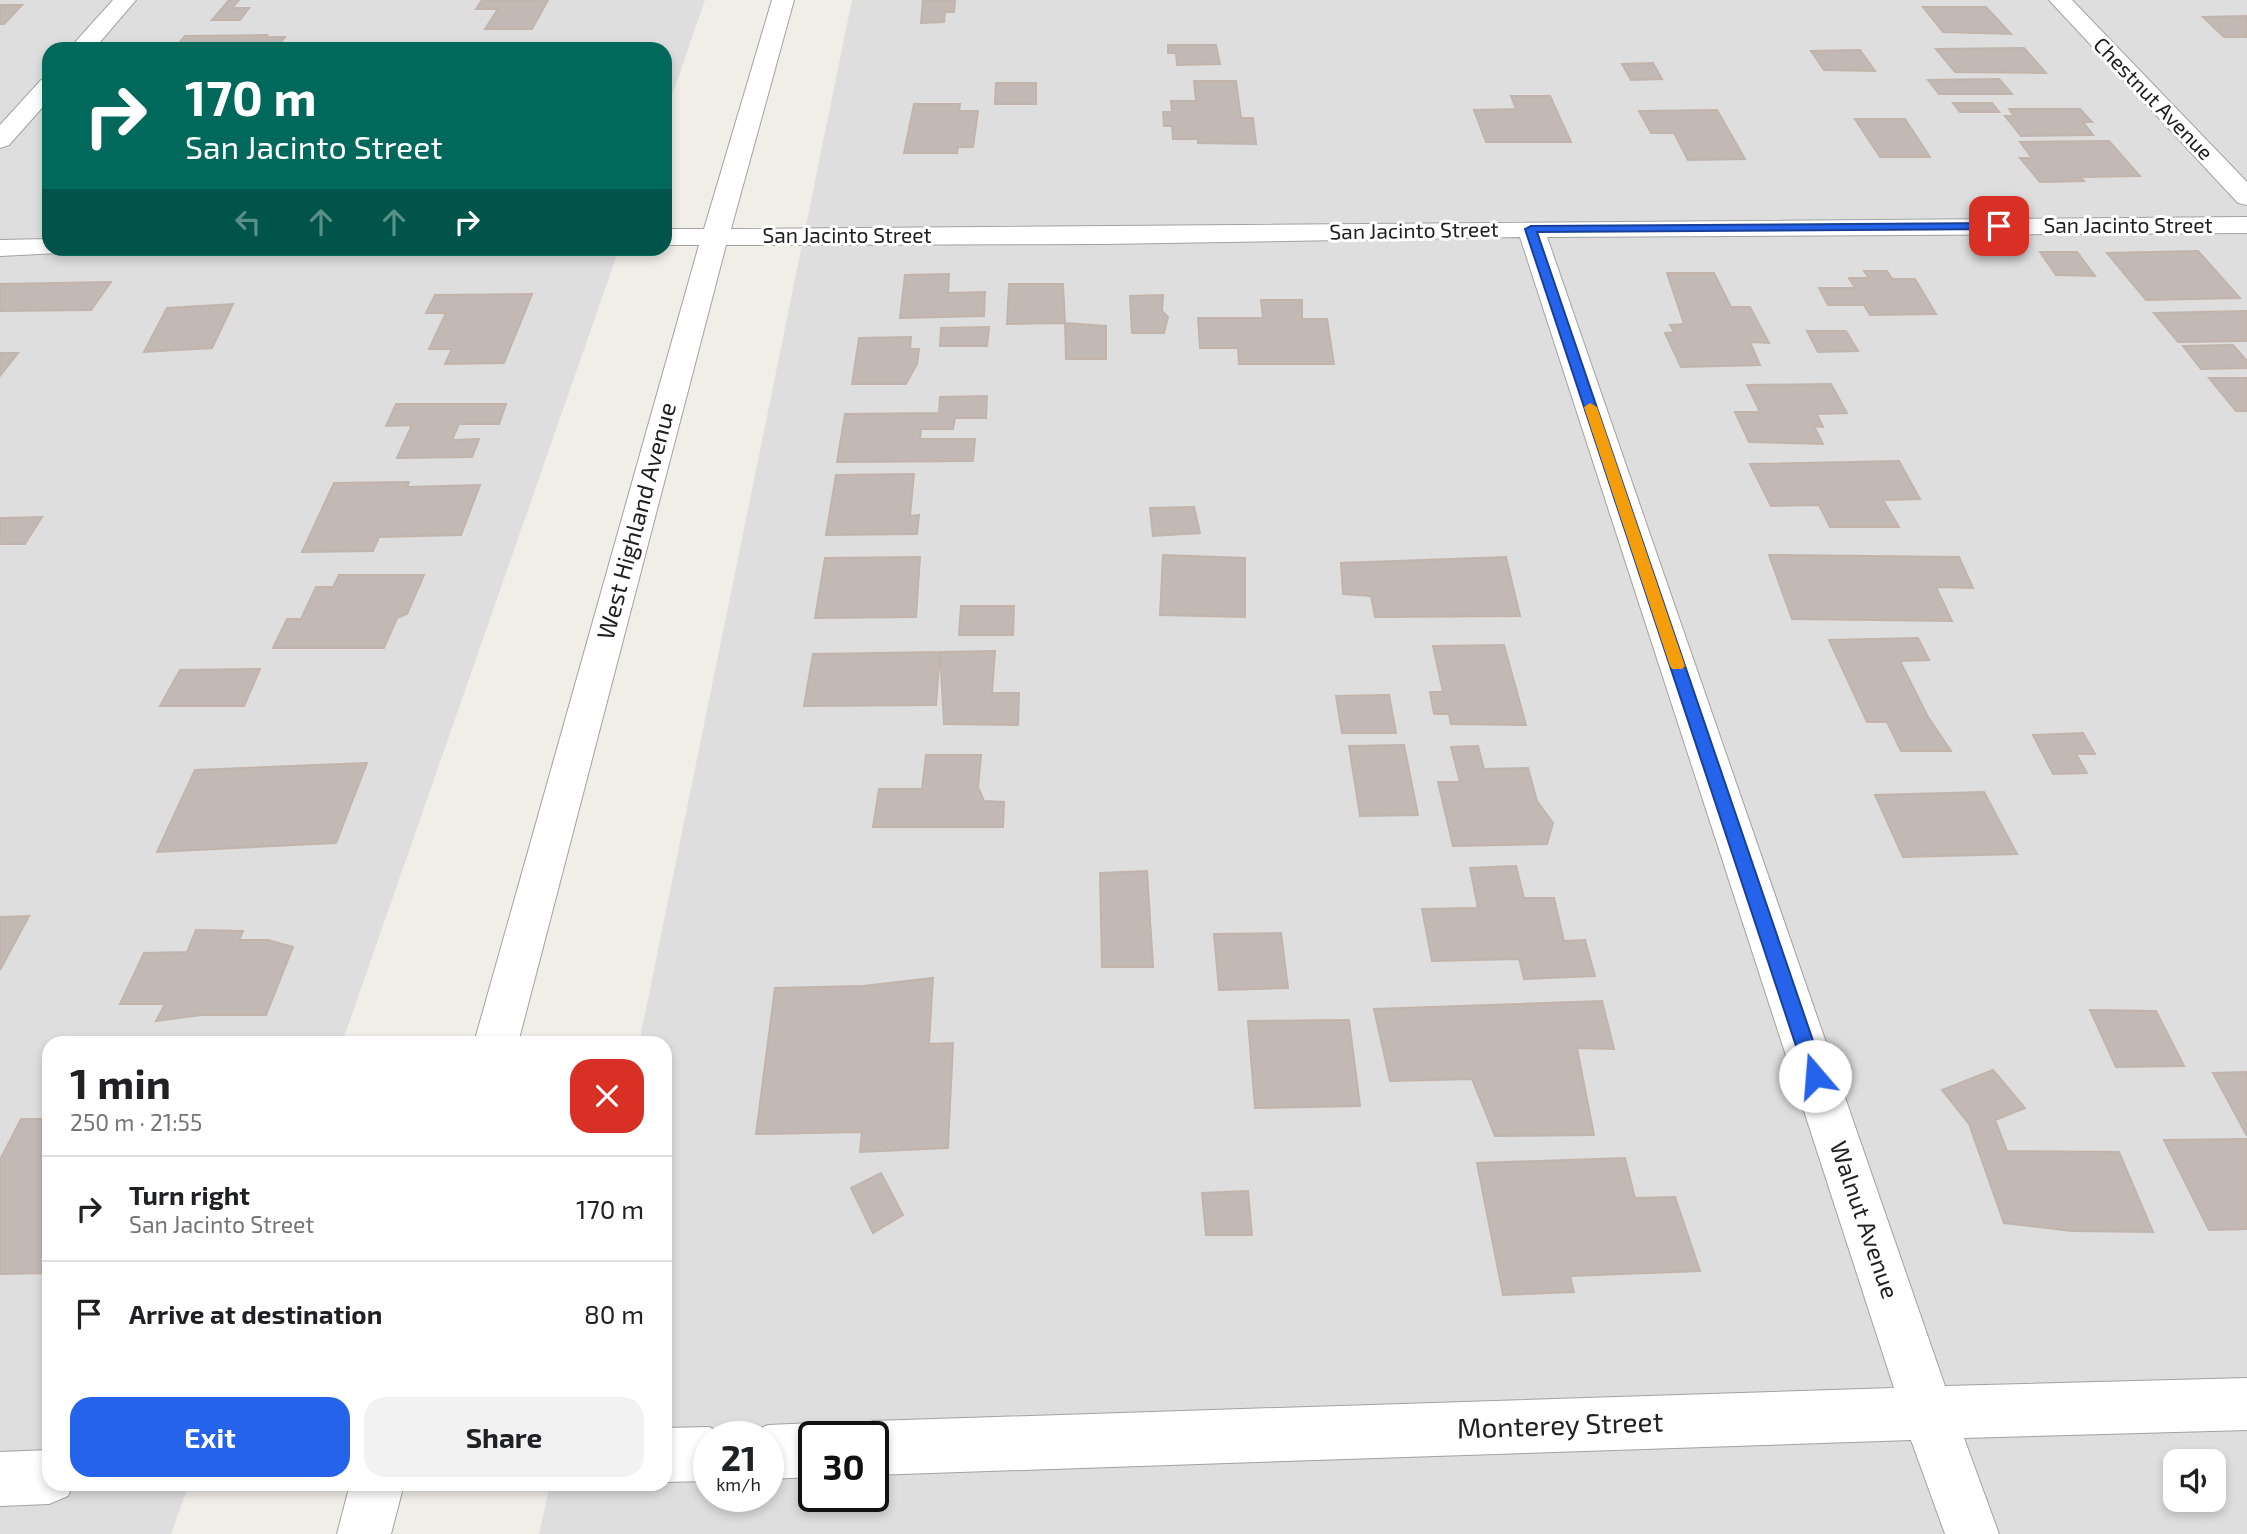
<!DOCTYPE html>
<meta charset="utf-8">
<style>
body{margin:0;font-family:"Exo 2",sans-serif;background:#f2f2f2;color:#202124;height:100vh;display:flex;flex-direction:column;font-size:26px;white-space:nowrap}
*{box-sizing:border-box;margin:0}
p{font-size:23px;color:#757577}
.icon{flex:none;width:38px;height:38px;fill:none;stroke:currentColor;stroke-width:2;stroke-linecap:round;stroke-linejoin:round}
.map{position:relative;flex:1;overflow:hidden}
.details{position:absolute;left:42px;top:1036px;width:630px;height:455px;display:flex;flex-direction:column;background:#fff;border-radius:21px;box-shadow:0 4px 10px #0003}
.details>*{flex:none}
.guide{position:absolute;left:42px;top:42px;width:630px;height:214px;border-radius:21px;box-shadow:0 4px 10px #0003;background:#00695c;color:#fff;overflow:hidden}
.buttons{position:absolute;left:2163px;top:1449px;display:grid;gap:14px}
.buttons a{display:grid;place-items:center;width:63px;height:63px;border-radius:14px;background:#fff;box-shadow:0 4px 10px #0003;font-size:35px}
.speed{position:absolute;left:693px;top:1421px;display:flex;gap:14px;font-size:35px;font-weight:700;text-align:center}
.speed>*{display:grid;place-content:center;width:91px;height:91px;border-radius:50%;background:#fff;box-shadow:0 4px 10px #0003;line-height:1}
.speed small{font-size:18px;font-weight:400}
.speed .limit{border:4px solid #111;border-radius:10px;background:#fff;color:#111}
.pin{position:absolute;display:grid;place-items:center;width:60px;height:60px;color:#fff;margin:-30px;border-radius:14px;box-shadow:0 4px 10px #0006}
.me{position:absolute;width:77px;margin:-38px;rotate:342deg;stroke-linejoin:round;filter:drop-shadow(0 0 5px #0008)}
.turn{display:flex;align-items:center;gap:24px;height:147px;padding:0 28px;font-size:32px}
.turn .icon{width:91px;height:91px;stroke-width:2.5}
.turn b{display:block;font-size:49px;line-height:60px}
.lanes{display:flex;align-items:center;height:66px;padding:0 28px;background:#0003;justify-content:center;gap:35px;direction:ltr}
.lanes .off{opacity:.35}
.round{display:grid;place-items:center;flex:none;width:74px;height:74px;border-radius:21px;background:#f2f2f2}
.head{display:flex;align-items:center;justify-content:space-between;height:119px;padding:0 28px}
h1{font-size:42px;font-weight:700;line-height:52px}
.primary-button{display:flex;gap:14px;margin-top:auto;padding:14px 28px}
.primary-button a{flex:1;height:80px;border-radius:21px;background:#2563eb;color:#fff;font-size:28px;font-weight:700;line-height:80px;text-align:center}
.primary-button a+a{background:#f2f2f2;color:#202124}
ul{padding:0;list-style:none}
li{display:flex;align-items:center;gap:21px;height:105px;padding:0 28px;border-top:2px solid #e0e0e0}
li div{flex:1}
li b{display:block;font-size:26px}
li em{font-style:normal}
.map>svg:first-child{display:block}
.residential{fill:#dfdede;fill-rule:evenodd}
.building{fill:#c2b9b5;stroke:#c2b4ab;stroke-width:2}
.lines{fill:none;stroke-linecap:round;stroke-linejoin:round}
.minor-casing{stroke:#a2a2a2;stroke-width:2}
.minor{fill:#fff;fill-rule:evenodd}
.route{fill:#2563eb;stroke:#184099;stroke-width:2}
.slow{fill:#f59e0b}
.labels{text-anchor:middle;stroke-width:6;stroke-linejoin:round;paint-order:stroke}
.far-street-label{font-size:21px;fill:#212121;stroke:#fff}
.street-label{font-size:24px;fill:#212121;stroke:#fff}
.near-street-label{font-size:28px;fill:#212121;stroke:#fff}
</style>
<div class="map">
<svg width="2247" height="1534" viewBox="0 0 2247 1534">
<rect width="100%" height="100%" fill="#f1eee8"/>
<!-- residential -->
<path class="residential" d="M0 0H705L665 116V49H49V248L619 249 342 1043H49V1484H189L171 1534H0Z
M852 0H2247V1534H539L550 1484H665V1043H639ZM709 1437H768V1496H709ZM814 1437H873V1496H814ZM2175 1461H2214V1500H2175Z"/>
<!-- building -->
<path class="building" d="M229 0H239L232 8H249L240 20H212Z
M482 0H548L532 29H485L498 9H476Z
M923 0H955L954 12H945L944 22 921 23Z
M0 5H22L4 24H0Z
M1923 7H1986L2011 34 1943 32Z
M2247 16V37H2224L2203 17Z
M267 35 265 37H285L276 49H174L185 36Z
M1168 45H1216L1220 64 1177 65 1176 53H1168Z
M2024 48 2046 73 1955 72 1936 49Z
M1860 50 1875 71 1824 70 1811 51Z
M1653 63 1662 79 1631 80 1622 64Z
M1999 79 2012 94H1939L1928 80Z
M1194 81H1236L1241 118H1253L1256 144 1198 143V139H1173L1172 126H1164L1163 112H1172L1171 101H1196Z
M996 83H1036V104H995Z
M1511 96H1550L1571 142H1486L1474 110 1516 109Z
M1953 103H1992L1999 112H1960Z
M914 104H960L959 111H978L973 147H958L957 153H904Z
M2009 109H2080L2092 122H2083L2093 135 2021 136 2005 116H2014Z
M1717 110 1745 159 1688 160 1674 133H1651L1639 111Z
M1855 119H1905L1930 157H1880Z
M2109 141 2140 176 2080 177 2084 181 2040 182 2020 158H2032L2020 142Z
M2198 251 2240 298 2146 300 2107 253Z
M2040 252H2077L2095 276 2056 275Z
M1864 271H1887L1892 279H1915L1936 314 1870 315 1864 305H1828L1819 288H1855L1849 278H1869Z
M1667 273H1714L1731 307H1750L1769 343 1750 342 1760 365 1681 367 1665 333 1674 332 1670 325 1684 324Z
M949 274 948 293 985 292 984 316 900 318 905 275Z
M111 282 91 310 0 311V284Z
M1009 284H1063L1065 323 1007 324Z
M532 294 504 363 445 364 452 349H429L446 313H426L435 295Z
M1163 295 1162 311 1168 317 1164 333H1132L1130 296Z
M1261 300H1302V319H1327L1334 364H1239L1238 348H1200L1198 318H1263Z
M233 304 212 348 144 352 167 308Z
M2247 311V341L2178 342 2154 313Z
M1065 323 1106 326V359H1066Z
M989 327 987 346H940L941 328Z
M1807 331H1846L1858 351 1818 352Z
M911 337 910 349H919L917 364 906 384H852L859 338Z
M2233 345 2247 361V368L2201 369 2183 346Z
M0 353H18L0 376Z
M2209 378H2247V411H2236Z
M1831 384 1847 413 1817 414 1823 427 1814 426 1823 444 1749 442 1735 412H1760L1747 385Z
M987 396 986 418H955L953 429H921L920 439H975L973 461 837 462 845 414 939 413 940 397Z
M396 404H506L499 424H459L452 440 479 439 472 457 397 458 412 425 386 426Z
M1899 461 1920 499 1883 500 1899 527H1830L1819 505 1771 506 1750 464Z
M914 474 910 516 919 515 917 534 826 535 836 475Z
M409 482 407 487 480 485 461 535 379 537 373 551 302 552 334 483Z
M1194 507 1200 533 1153 536 1150 508Z
M42 517 25 544H0V518Z
M1163 555 1245 558V617L1160 615Z
M1769 555 1959 557 1973 588 1936 587 1952 621 1792 619Z
M920 557 916 617 815 618 825 558Z
M1506 557 1520 616 1375 617 1371 596 1343 594 1341 563Z
M339 575H424L407 614 397 618 384 648H273L287 619H301L316 587H333Z
M961 606H1014L1013 635H959Z
M1918 638 1929 660 1900 661 1928 717 1951 751H1901L1887 722H1867L1829 640Z
M1504 645 1526 725 1451 724 1449 714H1434L1430 692H1443L1433 646Z
M995 651 992 693H1019L1018 725 944 724 940 652Z
M940 652 936 705 804 706 813 654Z
M260 669 244 706H160L180 670Z
M1389 695 1396 733H1342L1336 696Z
M2083 733 2095 754H2076L2087 773 2053 774 2033 735Z
M1404 745 1418 815 1360 816 1349 746Z
M1478 746 1484 769 1528 768 1537 801 1553 823 1547 844 1453 846 1438 782H1460L1451 747Z
M926 755H981L978 787 984 801 1004 802 1003 827H873L879 789H922Z
M367 763 336 843 157 852 195 770Z
M1984 792 2017 854 1903 857 1875 795Z
M1516 866 1524 898H1554L1564 941 1585 940 1595 976 1524 979 1519 959 1432 961 1422 909 1478 908 1470 868Z
M1147 871 1153 967H1102L1100 873Z
M29 916 0 970V917Z
M196 930 243 931 239 940H268L293 947 266 1015H201L156 1021 165 1004H120L144 953 187 952Z
M1281 933 1288 988 1219 990 1214 934Z
M933 978 929 1044 953 1043 948 1148 860 1152 862 1132 756 1134 775 988 863 986Z
M1602 1001 1614 1049 1577 1048 1594 1135 1495 1136 1472 1079 1390 1081 1374 1009Z
M2090 1010 2156 1011 2184 1066 2116 1067Z
M1349 1020 1360 1106 1255 1108 1248 1021Z
M1993 1070 2025 1108 1995 1120 2007 1151 2119 1152 2153 1232 2072 1231 2004 1223 1969 1124 1942 1090Z
M2247 1072V1136L2213 1073Z
M21 1119H49V1273L0 1274V1160Z
M2247 1139V1229L2209 1230 2164 1140Z
M1625 1158 1635 1198 1675 1197 1700 1271 1570 1276 1574 1292 1503 1295 1477 1163Z
M881 1173 903 1215 873 1233 851 1188Z
M1248 1191 1252 1235H1206L1202 1193Z"/>
<g class="lines">
<!-- minor casing -->
<g class="minor-casing">
<path id="minor" d="M113 0H136L94 49H69Z
M772 0H794L731 229 2247 217V233L1547 237 1945 1386 2247 1378V1430L1964 1438 1999 1534H1945L1911 1440 873 1475V1437H851L854 1429 873 1421 1894 1388 1520 237 1104 244 726 245 518 1043H474L699 245H665V229H704Z
M2049 0H2072L2247 182V205L2238 203Z
M49 78V100L9 145 0 148V125L41 80Z
M49 239V248H62L59 253 0 256V240Z
M814 1423 833 1431 835 1437H814V1477L768 1479V1437H748L749 1433 768 1425Z
M709 1427 728 1437H709V1481L665 1482V1428Z
M49 1450V1484H73L68 1496 49 1504 0 1506V1452Z
M350 1484H404L391 1534H337Z"/>
</g>
<!-- minor -->
<use href="#minor" class="minor"/>
</g>
<!-- route -->
<path class="route" d="M1999 223 2003 224V229L1537 232 1825 1076 1822 1082 1815 1085 1809 1082 1806 1076 1525 229 1531 226Z"/>
<!-- slow -->
<path class="slow" d="M1590 403 1597 407 1685 666 1682 669H1672L1670 666 1584 407Z"/>
<g class="labels">
<!-- far-street labels -->
<g class="far-street-label">
<text transform="translate(2153 99) rotate(46)" y="7">Chestnut Avenue</text>
<text x="2128" y="233">San Jacinto Street</text>
<text transform="translate(1414 231) rotate(-1)" y="7">San Jacinto Street</text>
<text x="847" y="243">San Jacinto Street</text>
</g>
<!-- street labels -->
<g class="street-label">
<text transform="translate(637 521) rotate(-75)" y="8">West Highland Avenue</text>
<text transform="translate(1864 1220) rotate(71)" y="8">Walnut Avenue</text>
</g>
<!-- near-street labels -->
<g class="near-street-label">
<text transform="translate(1560 1425) rotate(-2)" y="10">Monterey Street</text>
</g>
</g>
</svg>
<div class="buttons">
<a><svg class="icon" aria-label="sound" viewBox="0 0 24 24"><path d="M4 9h4l5-4v14l-5-4H4zM17 9q2 3 0 6"/></svg></a>
</div>
<div class="speed"><div>21<small>km/h</small></div><div class="limit">30</div></div>
<div class="pin" style="left:1999px;top:226px;background:#d93025"><svg class="icon" aria-label="arrive" viewBox="0 0 24 24"><path d="M6 21V4h12l-3 4 3 4H6"/></svg></div>
<svg class="me" style="left:1815px;top:1076px" viewBox="-20 -20 40 40"><circle r="19" fill="#fff"/><path d="M0-13L10 11 0 6-10 11z" fill="#2563eb"/></svg>
<div class="guide">
<div class="turn"><svg class="icon" aria-label="right" viewBox="0 0 24 24"><path d="M7 20v-9h11M14 6l5 5-5 5"/></svg><div><b>170 m</b>San Jacinto Street</div></div>
<div class="lanes"><svg class="icon off" aria-label="left" viewBox="0 0 24 24"><path d="M17 20v-9H6M10 6l-5 5 5 5"/></svg><svg class="icon off" aria-label="ahead" viewBox="0 0 24 24"><path d="M12 20V5M6 11l6-6 6 6"/></svg><svg class="icon off" aria-label="ahead" viewBox="0 0 24 24"><path d="M12 20V5M6 11l6-6 6 6"/></svg><svg class="icon" aria-label="right" viewBox="0 0 24 24"><path d="M7 20v-9h11M14 6l5 5-5 5"/></svg></div>
</div>
<section class="details">
<div class="head"><div><h1>1 min</h1><p>250 m · 21:55</p></div><a class="round" style="background:#d93025;color:#fff"><svg class="icon" aria-label="close" viewBox="0 0 24 24"><path d="M6 6l12 12M18 6L6 18"/></svg></a></div>
<ul>
<li><svg class="icon" aria-label="right" viewBox="0 0 24 24"><path d="M7 20v-9h11M14 6l5 5-5 5"/></svg><div><b>Turn right</b><p>San Jacinto Street</p></div><em>170 m</em></li>
<li><svg class="icon" aria-label="arrive" viewBox="0 0 24 24"><path d="M6 21V4h12l-3 4 3 4H6"/></svg><div><b>Arrive at destination</b></div><em>80 m</em></li>
</ul>
<div class="primary-button"><a>Exit</a><a>Share</a></div>
</section>
</div>
